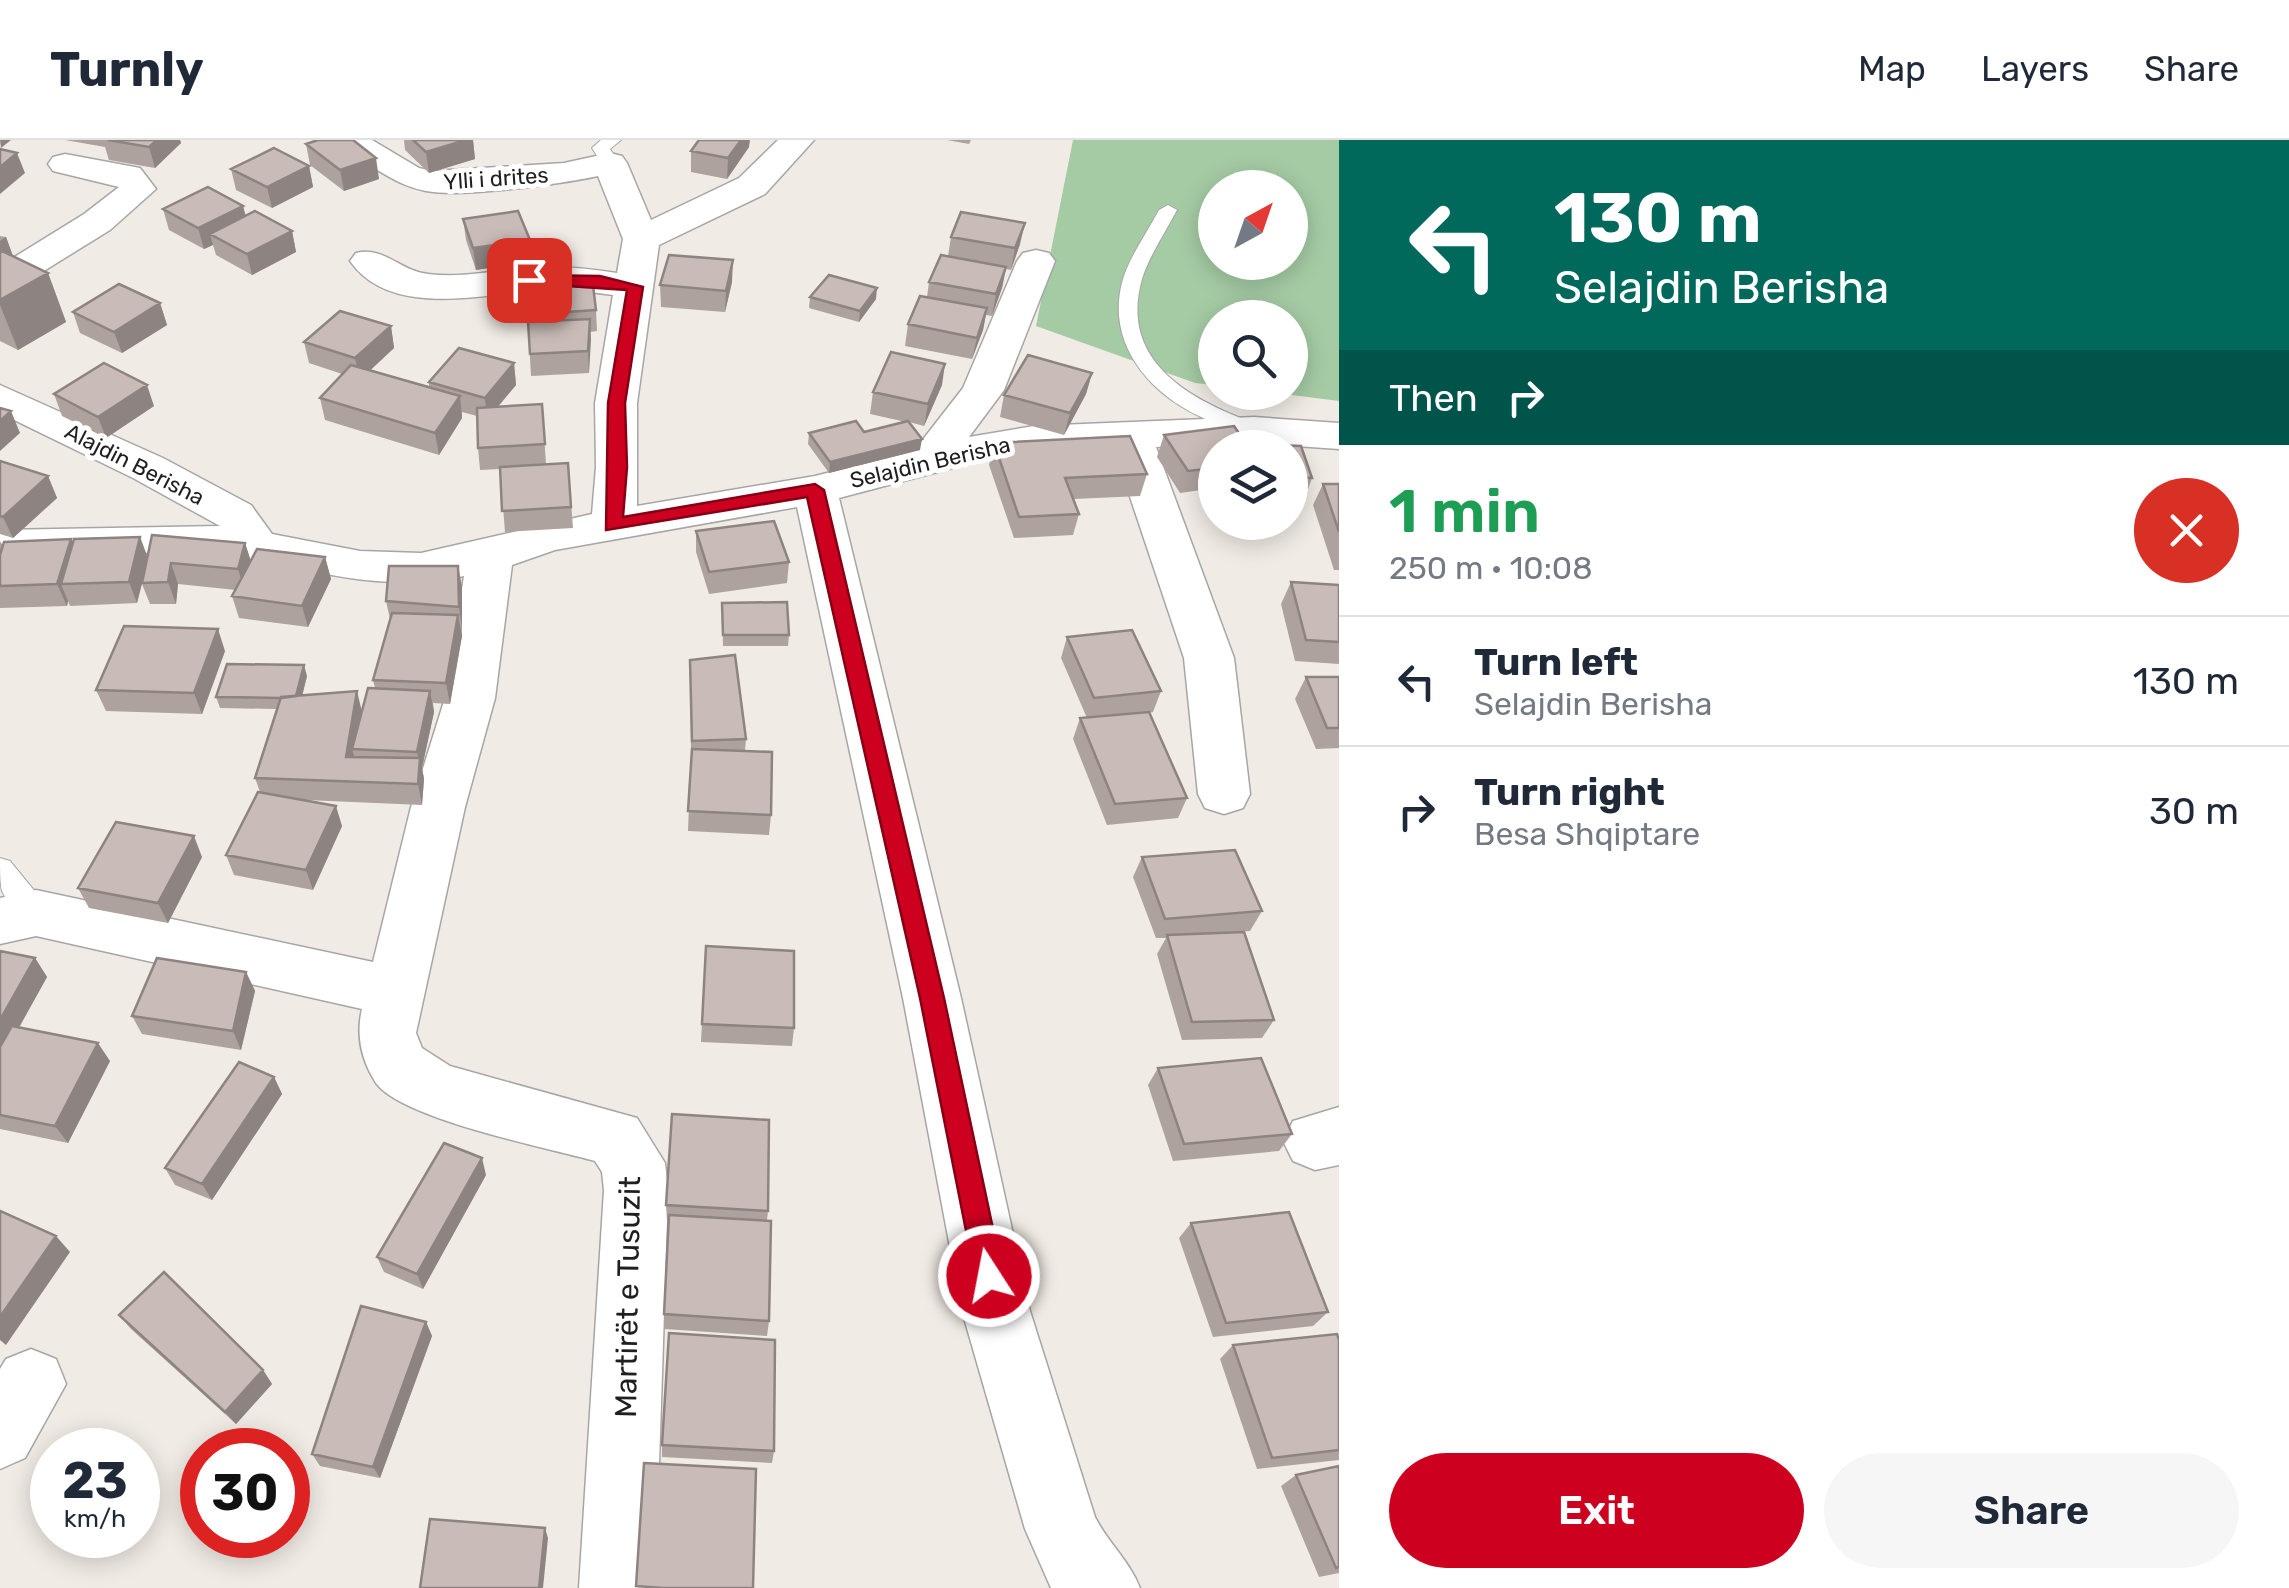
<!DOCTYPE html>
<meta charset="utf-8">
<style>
body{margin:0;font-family:Rubik,sans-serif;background:#f6f6f7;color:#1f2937;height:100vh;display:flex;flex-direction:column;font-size:38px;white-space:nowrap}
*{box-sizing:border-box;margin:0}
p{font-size:32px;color:#747a83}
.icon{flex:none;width:55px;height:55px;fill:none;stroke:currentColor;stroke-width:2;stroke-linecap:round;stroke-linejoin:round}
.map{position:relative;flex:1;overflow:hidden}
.sheet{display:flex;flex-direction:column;background:#fff;width:950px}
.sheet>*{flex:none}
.banner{background:#00695c;color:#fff;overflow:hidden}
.needle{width:65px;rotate:40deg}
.tools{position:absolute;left:1198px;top:30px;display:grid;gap:20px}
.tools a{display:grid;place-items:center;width:110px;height:110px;border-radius:50%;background:#fff;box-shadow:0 5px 25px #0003;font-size:50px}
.speed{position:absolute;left:30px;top:1288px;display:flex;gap:20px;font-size:50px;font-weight:700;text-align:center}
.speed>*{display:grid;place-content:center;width:130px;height:130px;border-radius:50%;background:#fff;box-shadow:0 5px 25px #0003;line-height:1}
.speed small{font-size:25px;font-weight:400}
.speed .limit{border:15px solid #d22;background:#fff;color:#111}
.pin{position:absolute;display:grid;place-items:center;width:85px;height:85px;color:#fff;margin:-42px;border-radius:20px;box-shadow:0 5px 15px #0006}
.me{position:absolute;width:110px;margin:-55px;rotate:349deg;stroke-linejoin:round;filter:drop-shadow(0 0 8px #0008)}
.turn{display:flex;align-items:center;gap:35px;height:210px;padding:0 50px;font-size:45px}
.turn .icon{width:130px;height:130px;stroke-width:2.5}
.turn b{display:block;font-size:70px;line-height:85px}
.then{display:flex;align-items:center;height:95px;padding:0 50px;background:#0003;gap:20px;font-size:38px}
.round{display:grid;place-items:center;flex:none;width:105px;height:105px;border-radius:52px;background:#f6f6f7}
.head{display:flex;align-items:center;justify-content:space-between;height:170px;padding:0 50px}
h1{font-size:60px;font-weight:600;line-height:75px;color:#1e9e55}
.button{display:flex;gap:20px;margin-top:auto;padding:20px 50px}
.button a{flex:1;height:115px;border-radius:60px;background:#ce0020;color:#fff;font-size:40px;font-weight:600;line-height:115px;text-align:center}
.button a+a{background:#f6f6f7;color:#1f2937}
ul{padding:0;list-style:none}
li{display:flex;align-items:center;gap:30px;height:130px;padding:0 50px;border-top:2px solid #e0e1e3}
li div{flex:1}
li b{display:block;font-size:38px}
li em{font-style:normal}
header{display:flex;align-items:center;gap:60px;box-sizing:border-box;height:140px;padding:0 50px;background:#fff;border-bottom:2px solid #e0e1e3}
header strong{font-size:48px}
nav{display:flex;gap:55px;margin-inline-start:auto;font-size:35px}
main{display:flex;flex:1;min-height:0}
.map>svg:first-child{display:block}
.cemetery{fill:#a5cba4;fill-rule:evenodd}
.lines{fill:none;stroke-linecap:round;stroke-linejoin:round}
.lane-casing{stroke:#a6a6a6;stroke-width:2}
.street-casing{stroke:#a6a6a6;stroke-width:3}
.lane{fill:#fff;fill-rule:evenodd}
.street{fill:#fff;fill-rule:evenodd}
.wall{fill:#ada29e}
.shaded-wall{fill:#8d8481}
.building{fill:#c9bcb8;stroke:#8d8481;stroke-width:2.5}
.route{fill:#ce0020;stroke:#860015;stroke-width:2.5}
.labels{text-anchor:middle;stroke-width:10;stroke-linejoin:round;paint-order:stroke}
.far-street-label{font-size:22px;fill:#1f1f1f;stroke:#fff}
.near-street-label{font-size:30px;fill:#1f1f1f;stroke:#fff}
</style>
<header>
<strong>Turnly</strong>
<nav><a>Map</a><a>Layers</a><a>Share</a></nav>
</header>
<main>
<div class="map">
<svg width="1339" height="1448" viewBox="0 0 1339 1448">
<rect width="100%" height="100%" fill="#f1ebe5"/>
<!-- cemetery -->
<path class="cemetery" d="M1073 0H1339V261L1276 253 1290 252V178H1215V245L1195 243 1036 186ZM1215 48H1290V122H1215Z"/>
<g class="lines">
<!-- lane casing -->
<g class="lane-casing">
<path id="lane" d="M601 0H621L610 9 619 23 616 27H604L592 8Z
M1168 65 1177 70C1165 93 1150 114 1142 139 1118 223 1193 261 1257 284L1261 289 1257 294C1239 298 1215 284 1199 276 1146 251 1105 200 1123 139 1131 114 1147 93 1159 70Z
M0 718 10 721 46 765 50 773 46 781C27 788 10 768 2 751 0 743 0 728 0 718Z"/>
</g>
<!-- street casing -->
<g class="street-casing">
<path id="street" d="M329 0H372L419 28 432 31 564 23 610 13 622 16 627 23 651 80 739 38 778 0H814L765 54 659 105 637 263V366L815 336 914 311 963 248 1017 121 1023 113 1036 110 1049 113 1055 121 1004 250 969 297 1034 286 1254 277 1339 283V309L1254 303 1156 307 1234 518 1250 654 1243 668 1224 674 1205 668 1198 654 1184 518 1114 309 1034 312 983 320 839 358 961 858 1030 1171 1095 1377C1108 1403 1129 1420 1140 1448H1051L1025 1389 962 1171 903 858 797 367 555 410 512 425 495 558 465 667 416 893 422 908 450 926 637 978 665 1023 668 1050 655 1448H579L604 1050 602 1032 595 1021C548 1008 402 979 376 943 361 920 356 894 362 869L36 796 0 804V758L36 750 373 822 411 667 445 558 464 436C364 456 302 422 207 414 141 409 67 418 0 420V390L220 386 133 338 0 273V245L163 318 251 365 272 394 360 411 421 413 592 374 596 327 595 263 613 155C590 152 566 149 543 150 485 153 391 180 350 121L356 113C384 106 400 131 428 134 460 138 492 131 523 128 554 125 585 128 617 133L623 99 598 36C561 44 461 58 426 51 396 45 383 31 356 19 345 15 330 20 318 17L313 10 318 3Z
M65 14 140 28 156 49 110 90 13 150 0 153V126L84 74 119 47 53 31 48 24 53 17Z
M1339 967V1025L1315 1030 1293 1021 1283 1001 1293 981Z
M31 1209 56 1219 66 1244 25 1318 0 1329V1229L6 1219Z"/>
</g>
<!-- lane -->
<use href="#lane" class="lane"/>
<!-- street -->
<use href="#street" class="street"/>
</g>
<!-- wall -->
<path class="wall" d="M65 0H180L181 3 155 28 109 20 105 7Z
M404 0H473L475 19 429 33 405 10Z
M947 0H971L969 4Z
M306 4 379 39 344 51 310 25Z
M749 7 727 39 691 32V11Z
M309 26 313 47 272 68 236 50 231 29Z
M243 66 246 76 292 91 296 112 252 135 216 115 213 105 204 109 169 90 163 69Z
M463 79 531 121 476 130 466 100Z
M0 96 6 97 13 116 48 133 66 182 18 210 0 201Z
M951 97 1020 104 1011 130 1006 129 1002 148 992 176 986 175 983 190 972 219 905 206 908 184 927 157 929 142 948 116Z
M534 140 596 170 597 191 590 192 589 233 531 236 528 182 536 181Z
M732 142 725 172 661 167 660 145Z
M810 157 876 159 859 182 809 168Z
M160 163 167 185 122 213 80 193 73 172Z
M391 186 394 208 370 230 429 248V242L514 223 516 245 498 267 542 264 546 324 568 323 573 388 505 392 500 329 480 330 478 308 477 276 462 272V278L439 315 325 280 320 258 342 234 309 223 304 202Z
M1092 233 1086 254 1064 295 1000 277 1004 255Z
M942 245 924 286 909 282 920 310 829 333 808 304 809 293 864 292 906 282 870 274 873 252Z
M54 254 154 266 106 298 62 276Z
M1234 286 1248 306 1249 304 1301 306 1312 338 1308 349 1290 348V308H1215V348L1180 353 1157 317 1164 295Z
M994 303 1147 334 1140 356 1074 359 1079 374 1073 395 1014 398 989 325Z
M0 321 48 336 57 358 13 398 0 394Z
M1323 344H1339V430H1334L1313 365Z
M696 391 789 422 787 443 709 454 696 412Z
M140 397 147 417 245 403 251 421 325 417 331 439 308 487 239 478 232 456 236 450 178 444 176 464H150L142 444 137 463 70 466 68 461 67 466 0 468V401L3 406 71 399 73 404Z
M458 426 462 447V496L450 564 433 563 434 572 422 628 424 639 422 665 306 660 342 686 313 750 234 735 226 715 260 652 255 638 277 569 220 568 216 557 307 536 302 555 362 572 375 548 373 540 390 479 386 461Z
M1291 442 1339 445V524L1295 521 1281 464Z
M722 463 789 495 788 506H723Z
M1067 497 1161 551 1153 572 1149 573 1187 658 1178 678 1107 685 1073 599 1080 578H1087L1061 518Z
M225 511 202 574 106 571 96 550Z
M690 520 746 599 745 611 771 675 769 695 688 691 691 612Z
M1306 537H1339V608L1316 609 1295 559Z
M202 717 168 783 89 768 78 748Z
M1142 717 1262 771 1250 791 1220 793 1274 880 1262 898 1182 900 1157 814 1166 798H1156L1133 737Z
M706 806 794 888 792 906 701 902Z
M0 811 35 818 47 837 19 888 110 921 68 1003 0 989Z
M246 832 255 851 241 910 142 894 132 876Z
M1158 928 1292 994 1279 1011 1173 1021 1148 945Z
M274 937 282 954 212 1060 175 1045 165 1028Z
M486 1035 423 1149 384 1132 377 1117Z
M666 1065 768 1071 767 1080 769 1181 767 1196 664 1189 669 1081H667Z
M1191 1083 1328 1172 1313 1186 1213 1197 1179 1098Z
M119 1175 263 1230 272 1244 236 1284 131 1189Z
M426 1182 432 1196 380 1338 320 1326 312 1314Z
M1339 1200V1320L1257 1329 1220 1219 1233 1205Z
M662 1305 774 1311 772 1323 662 1317Z
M1339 1326V1433L1319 1437 1281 1346 1296 1335Z"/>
<!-- shaded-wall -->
<path class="shaded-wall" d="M0 0H11L1 8Z
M157 0H180L181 3 155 28 149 7Z
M466 0H473L475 19 429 33 426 12Z
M741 0H750L749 7 727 39 728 18Z
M17 13 25 33 0 54V27Z
M376 18 379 39 344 51 340 30Z
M309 26 313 47 272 68 267 47Z
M243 66 248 87 210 94 213 105 204 109 198 88Z
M1025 83 1020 104 1011 130 1015 108Z
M292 91 296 112 252 135 247 114Z
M6 97 14 119 0 129V101Z
M530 100 531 121 476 130 473 108Z
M733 120 732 142 725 172 726 151Z
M1006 127 1002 148 992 176 996 154Z
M48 133 66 182 18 210 0 165V160Z
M877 148 876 159 859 182 860 171Z
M160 163 167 185 122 213 114 192Z
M987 168 983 190 972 219 977 198Z
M590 179 591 200 589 233 588 211Z
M391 186 394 208 360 240 355 218Z
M514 223 516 245 487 279 485 258Z
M945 224 942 245 924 286 928 264Z
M1092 233 1086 254 1064 295 1070 273Z
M147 245 154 266 106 298 98 277Z
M460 256 462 278 439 315 435 293Z
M11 271 20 293 0 311V281Z
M922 299 920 310 829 333 830 322Z
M48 336 57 358 13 398 3 377Z
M140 397 148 418 137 463 129 442Z
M71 399 80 421 61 444 68 461 67 466 57 444Z
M245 403 252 425 245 451 238 429Z
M325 417 331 439 308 487 302 466Z
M171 423 178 444 176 464 168 442Z
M458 426 462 447V488L459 467Z
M458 475 462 496 450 564 446 543Z
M218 489 225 511 202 574 194 553Z
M304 525 307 536 299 569 295 558Z
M357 551 362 572 352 609 355 619 346 617Z
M430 551 434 572 422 628 424 639 422 665 418 644 420 625 417 612Z
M336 666 342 686 313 750 306 730Z
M194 696 202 717 168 783 158 763Z
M35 818 47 837 5 912 0 905V880Z
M246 832 255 851 241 910 233 891Z
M98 903 110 921 68 1003 55 986Z
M274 937 282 954 212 1060 202 1044Z
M482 1018 486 1035 423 1149 417 1134Z
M56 1096 70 1112 6 1205 0 1200V1177Z
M426 1182 432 1196 380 1338 373 1327Z
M263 1230 272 1244 236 1284 225 1272Z
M545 1388 548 1398 543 1448H539Z"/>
<!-- building -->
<path class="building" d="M108 0H157L149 7Z
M318 0H353L376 18 340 30 306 4Z
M413 0H466L426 12Z
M699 0H741L728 18 691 11Z
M274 8 309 26 267 47 231 29Z
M0 9 17 13 0 27Z
M208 47 243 66 198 88 163 69Z
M255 71 292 91 247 114 210 94Z
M518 71 530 100 473 108 463 79Z
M961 72 1025 83 1015 108 951 97Z
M0 110 48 133 0 160Z
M669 115 733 120 726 151 660 145Z
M941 115 1006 127 996 154 929 142Z
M829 135 877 148 860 171 810 157Z
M592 137 596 170 536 174 534 140Z
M119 144 160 163 114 192 73 172Z
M920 156 987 168 977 198 908 184Z
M340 171 391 186 355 218 304 202Z
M590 179 588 211 530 214 528 182Z
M459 208 514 223 485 258 429 242Z
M891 212 945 224 928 264 873 252Z
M1028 215 1092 233 1070 273 1004 255Z
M104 223 147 245 98 277 54 254Z
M351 225 460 256 435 293 320 258Z
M542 264 545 304 478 308 477 268Z
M0 268 11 271 0 281Z
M856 281 864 292 908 281 922 299 830 322 809 293Z
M1234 286 1249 308H1215V328L1188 331 1164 295Z
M1130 296 1147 334 1065 338 1079 374 1019 377 994 303Z
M1249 304 1301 306 1312 338 1290 337V308H1250Z
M0 321 48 336 3 377 0 376Z
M568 323 571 367 502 371 500 327Z
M1323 344H1339V392Z
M774 381 789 422 709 432 696 391Z
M152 395 245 403 238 429 171 423 168 442 142 443Z
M140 397 129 442 61 444 74 399Z
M71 399 57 444 0 446V415L4 402Z
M257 409 325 417 302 466 232 456Z
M389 426H458L459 467 386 461Z
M1291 442 1339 445V502L1306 500Z
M787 462 789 495H723L722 463Z
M392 473 458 475 446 543 373 540Z
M124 486 218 489 194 553 96 550Z
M1132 490 1161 551 1094 558 1067 497Z
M735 515 746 599 692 601 690 520Z
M227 524 304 525 296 556 281 558 216 557Z
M1306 537H1339V588H1327Z
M368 548 430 551 417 612 352 609Z
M357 551 346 617 420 618 418 644 255 638 281 557Z
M1149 572 1187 658 1115 664 1080 578Z
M692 609 772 612 771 675 688 671Z
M258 652 336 666 306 730 226 715Z
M116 682 194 696 158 763 78 748Z
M1235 710 1262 771 1165 779 1142 717Z
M1244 792 1274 880 1192 882 1167 795Z
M706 806 794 811V888L702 884Z
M0 811 35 818 0 880Z
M157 818 246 832 233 891 132 876Z
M12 886 98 903 55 986 0 975V907Z
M1261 918 1292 994 1184 1004 1158 928Z
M239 922 274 937 202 1044 165 1028Z
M672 974 769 980 768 1071 666 1065Z
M444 1003 482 1018 417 1134 377 1117Z
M0 1071 56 1096 0 1177Z
M1289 1072 1328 1172 1226 1183 1191 1083Z
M669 1075 771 1081 769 1181 664 1174Z
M164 1132 263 1230 225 1272 119 1175Z
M361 1166 426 1182 373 1327 312 1314Z
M669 1193 775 1200 774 1311 662 1305Z
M1337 1194 1339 1200V1310L1272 1318 1233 1205Z
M644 1323 756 1329 753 1448H663L636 1446Z
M1339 1326V1427L1336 1428 1296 1335Z
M430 1379 545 1388 539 1448H420Z"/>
<!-- route -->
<path class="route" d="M529 135 600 136 643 147 625 263 627 327 623 377 815 344 824 350 944 858 1003 1136 999 1146 989 1150 979 1146 975 1136 920 858 807 357 606 390 608 263 627 150 523 143V136Z"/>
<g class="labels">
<!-- far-street labels -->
<g class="far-street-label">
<text transform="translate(496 38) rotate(-4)" y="8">Ylli i drites</text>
<text transform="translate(930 322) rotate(-13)" y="8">Selajdin Berisha</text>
<text transform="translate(135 324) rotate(27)" y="8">Alajdin Berisha</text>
</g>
<!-- near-street labels -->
<g class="near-street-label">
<text transform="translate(628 1157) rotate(-89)" y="10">Martirët e Tusuzit</text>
</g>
</g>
</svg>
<div class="tools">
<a><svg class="needle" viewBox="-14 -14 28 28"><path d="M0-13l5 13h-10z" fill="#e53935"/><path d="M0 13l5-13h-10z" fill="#747a83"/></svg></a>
<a><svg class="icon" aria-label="search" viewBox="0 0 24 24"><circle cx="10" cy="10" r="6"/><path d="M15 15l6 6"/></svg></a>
<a><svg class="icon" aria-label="layers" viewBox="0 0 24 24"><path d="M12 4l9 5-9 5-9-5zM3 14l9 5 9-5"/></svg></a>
</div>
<div class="speed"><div>23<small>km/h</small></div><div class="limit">30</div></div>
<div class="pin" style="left:529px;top:140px;background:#d93025"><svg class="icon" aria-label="arrive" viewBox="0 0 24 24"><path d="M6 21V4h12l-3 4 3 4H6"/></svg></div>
<svg class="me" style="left:989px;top:1136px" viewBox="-20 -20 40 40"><circle r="17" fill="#ce0020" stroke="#fff" stroke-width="3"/><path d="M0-11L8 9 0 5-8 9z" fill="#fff"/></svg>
</div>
<section class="sheet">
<div class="banner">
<div class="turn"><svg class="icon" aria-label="left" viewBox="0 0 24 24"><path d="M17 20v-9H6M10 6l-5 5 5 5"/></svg><div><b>130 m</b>Selajdin Berisha</div></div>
<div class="then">Then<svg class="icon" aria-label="right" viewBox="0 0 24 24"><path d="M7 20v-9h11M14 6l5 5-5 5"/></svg></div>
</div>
<div class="head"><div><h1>1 min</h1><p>250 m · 10:08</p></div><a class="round" style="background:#d93025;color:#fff"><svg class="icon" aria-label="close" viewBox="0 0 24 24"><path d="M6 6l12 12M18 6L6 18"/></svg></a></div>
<ul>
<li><svg class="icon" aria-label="left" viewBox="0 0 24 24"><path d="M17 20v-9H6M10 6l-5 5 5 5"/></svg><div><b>Turn left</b><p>Selajdin Berisha</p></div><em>130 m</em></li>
<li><svg class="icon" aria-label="right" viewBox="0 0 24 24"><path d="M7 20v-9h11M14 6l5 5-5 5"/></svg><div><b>Turn right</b><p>Besa Shqiptare</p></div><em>30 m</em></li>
</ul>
<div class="button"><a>Exit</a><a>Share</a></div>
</section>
</main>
